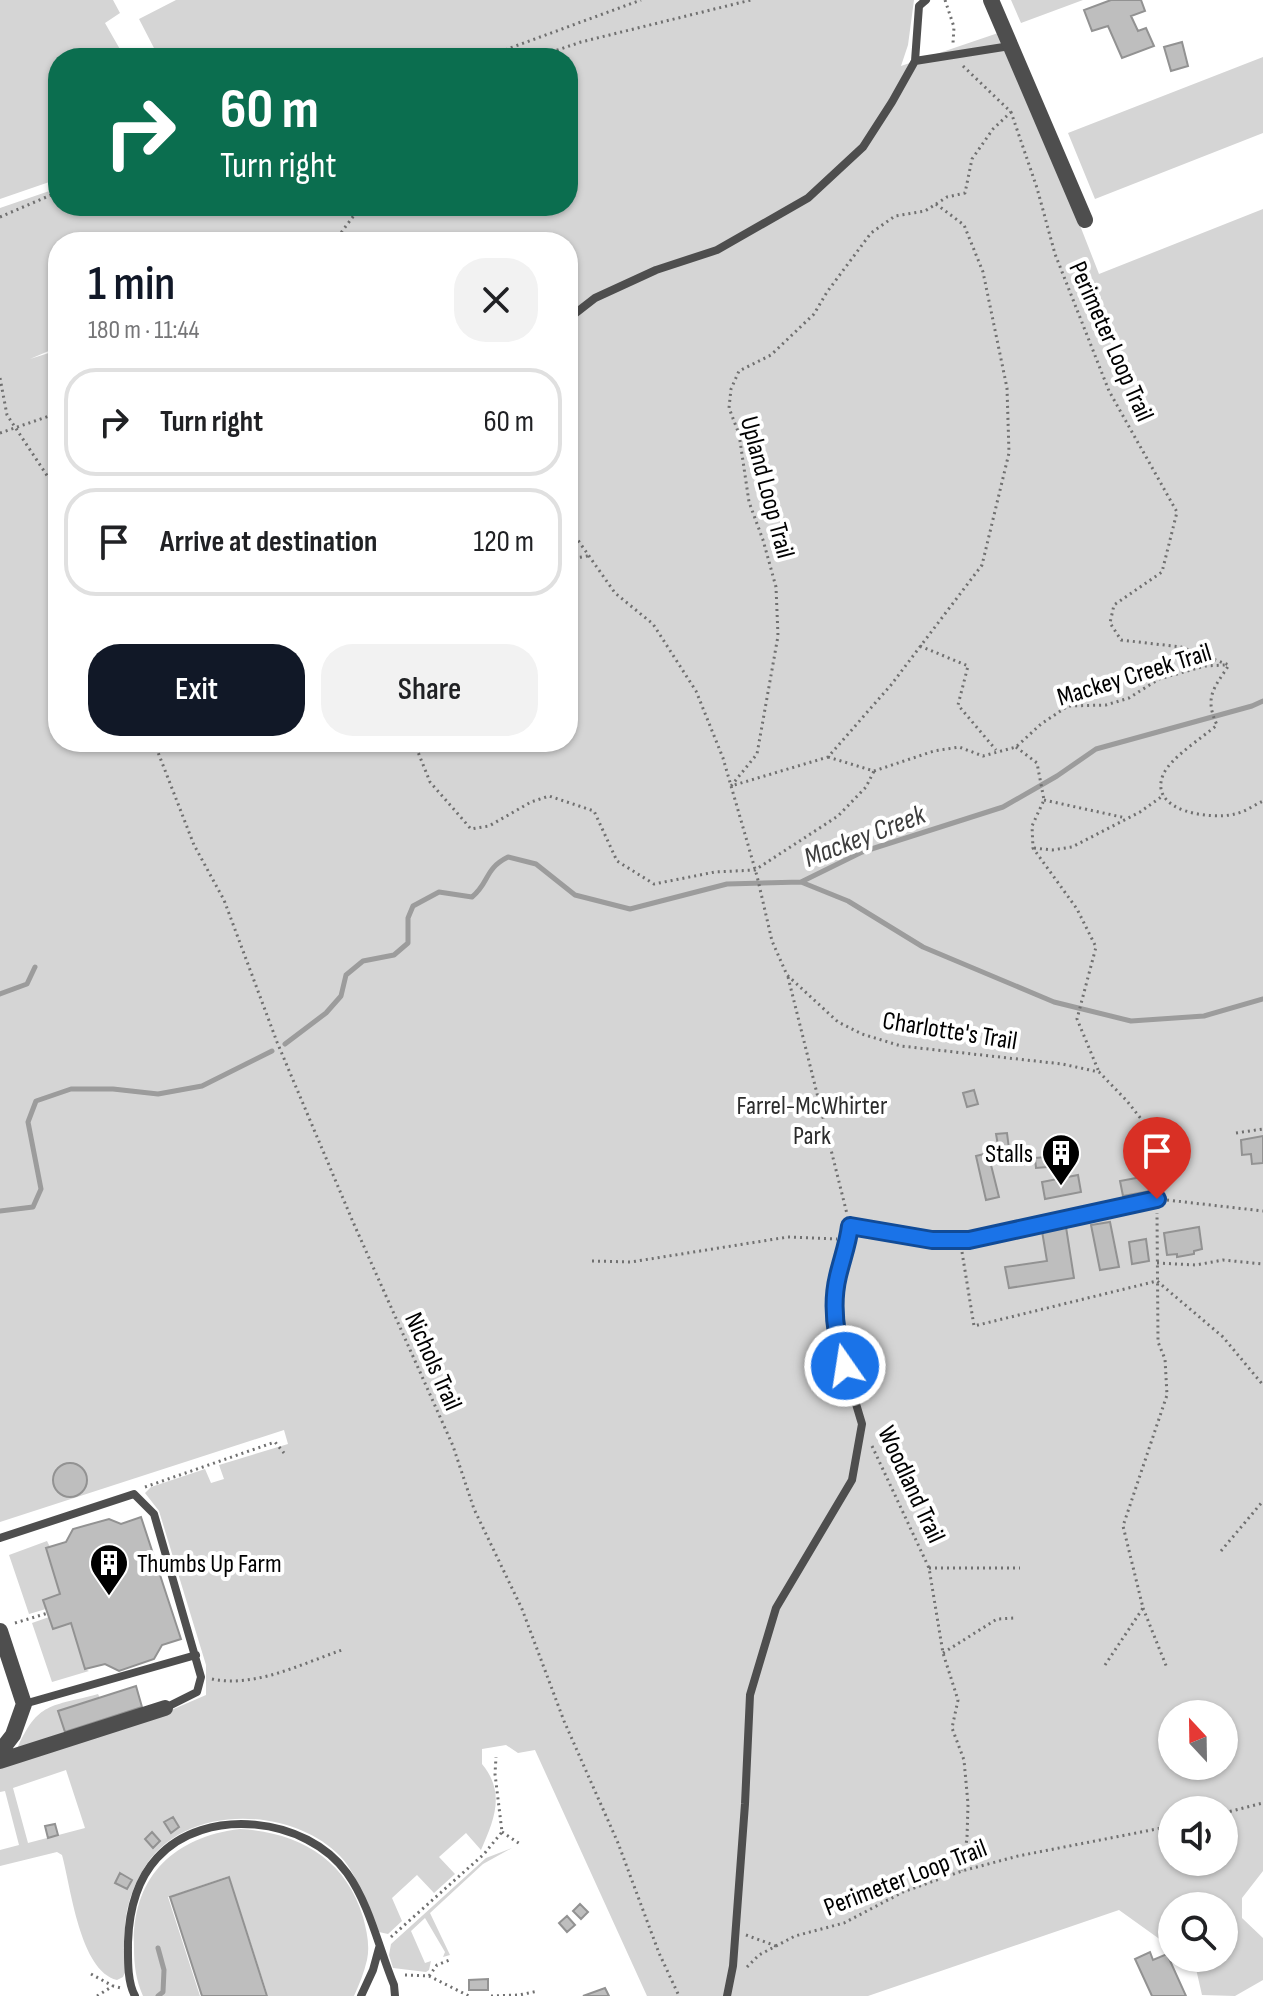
<!DOCTYPE html>
<meta charset="utf-8">
<style>
body{margin:0;font-family:"Sofia Sans Condensed",sans-serif;background:#f2f2f2;color:#202124;height:100vh;display:flex;flex-direction:column;font-size:30px;white-space:nowrap}
*{box-sizing:border-box;margin:0}
p{font-size:26px;color:#757577}
.icon{flex:none;width:44px;height:44px;fill:none;stroke:currentColor;stroke-width:2;stroke-linecap:round;stroke-linejoin:round}
.map{position:relative;flex:1;overflow:hidden}
.side{position:absolute;left:48px;top:232px;width:530px;height:520px;display:flex;flex-direction:column;background:#fff;border-radius:32px;box-shadow:0 2px 6px #0004}
.side>*{flex:none}
.hud{position:absolute;left:48px;top:48px;width:530px;height:168px;border-radius:32px;box-shadow:0 2px 6px #0004;background:#0b6e4f;color:#fff;overflow:hidden}
.needle{width:52px;rotate:338deg}
.controls{position:absolute;left:1158px;top:1700px;display:grid;gap:16px}
.controls a{display:grid;place-items:center;width:80px;height:80px;border-radius:50%;background:#fff;box-shadow:0 2px 6px #0004;font-size:40px}
.pin{position:absolute;display:grid;place-items:center;width:68px;height:68px;color:#fff;margin:-82px -34px;border-radius:50% 50% 50% 0;rotate:-45deg;box-shadow:0 0 8px #0007}
.pin .icon{rotate:45deg}
.me{position:absolute;width:88px;margin:-44px;rotate:347deg;stroke-linejoin:round;filter:drop-shadow(0 0 6px #0008)}
.turn{display:flex;align-items:center;gap:28px;height:168px;padding:0 40px;font-size:36px}
.turn .icon{width:104px;height:104px;stroke-width:2.5}
.turn b{display:block;font-size:56px;line-height:68px}
.round{display:grid;place-items:center;flex:none;width:84px;height:84px;border-radius:32px;background:#f2f2f2}
.head{display:flex;align-items:center;justify-content:space-between;height:136px;padding:0 40px}
h1{font-size:48px;font-weight:600;line-height:60px;color:#111827}
.cta{display:flex;gap:16px;margin-top:auto;padding:16px 40px}
.cta a{flex:1;height:92px;border-radius:32px;background:#111827;color:#fff;font-size:32px;font-weight:600;line-height:92px;text-align:center}
.cta a+a{background:#f2f2f2;color:#202124}
ul{padding:0;list-style:none}
li{display:flex;align-items:center;gap:24px;height:108px;margin:0 16px 12px;padding:0 24px;border:4px solid #e0e0e0;border-radius:32px}
li div{flex:1}
li b{display:block;font-size:30px}
li em{font-style:normal}
.map>svg:first-child{display:block}
.green{fill:#d5d5d5;fill-rule:evenodd}
.lines{fill:none;stroke-linecap:round;stroke-linejoin:round}
.stream{stroke:#9c9c9c;stroke-width:5}
.building{fill:#bebebe;stroke:#929292;stroke-width:2}
.path{stroke:#707070;stroke-width:3;stroke-dasharray:2 4;stroke-linecap:butt}
.service{stroke:#4e4e4e;stroke-width:8}
.minor{stroke:#4e4e4e;stroke-width:16}
.route-casing{stroke:#114b97;stroke-width:20}
.route{stroke:#1a73e8;stroke-width:14}
.labels{text-anchor:middle;stroke-width:8;stroke-linejoin:round;paint-order:stroke}
.street-label{font-size:26px;fill:#000;stroke:#fff}
.park-label{font-size:26px;fill:#2c2c2c;stroke:#fff}
.poi-label{font-size:26px;fill:#000;stroke:#fff;text-anchor:end}
.water-label{font-size:28px;font-style:italic;fill:#3d3d3d;stroke:#fff}
</style>
<div class="map">
<svg width="1263" height="1996" viewBox="0 0 1263 1996">
<rect width="100%" height="100%" fill="#fff"/>
<!-- green -->
<path class="green" d="M0 0H113L120 13 105 23 125 58H58V179L0 199Z
M176 0H914L908 45 901 66 1004 31 1099 274 1263 209V1871L1242 1898V1918L1263 1938V1980L1235 1996 1202 1995 1194 1960 1191 1958H1224V1906H1172V1948L1119 1910 868 1996H647L535 1750 518 1753 506 1745 482 1749V1764C506 1793 494 1820 481 1850L466 1833 439 1857 455 1874 434 1893 417 1875 392 1898 402 1921 388 1934 379 1932C365 1908 360 1877 340 1856 290 1805 181 1803 143 1870 122 1906 124 1931 126 1970L123 1977 117 1980C80 1971 71 1888 62 1855L57 1852 0 1866V1850L19 1845 5 1791 0 1792V1766L169 1711 206 1695V1665L159 1511 145 1493 151 1487 205 1469 211 1483 224 1479 219 1465 288 1444 284 1430 0 1522V208L58 188V206H568V58H136L155 50 139 19ZM58 242H568V742H58V350L30 359 58 347ZM1172 1714H1224V1766H1172ZM66 1770 85 1828 28 1843 13 1788ZM1172 1810H1224V1862H1172Z
M1011 0H1083L1021 23Z
M1263 57V133L1095 199 1068 133Z
M47 1541 50 1547 46 1548 60 1594 44 1600 46 1609 29 1614 9 1555Z
M49 1617 53 1629 71 1623 85 1669 89 1671 52 1682 32 1623Z
M98 1694 100 1698 65 1732 17 1749C38 1701 51 1707 98 1694Z
M240 1829C298 1832 346 1859 363 1917 367 1932 370 1946 367 1960 364 1973 359 1985 354 1996H268L229 1876 168 1897 200 1996H143C136 1980 134 1965 134 1948 131 1878 173 1837 240 1829Z
M512 1848 483 1864 430 1913 450 1955 443 1957 445 1952 425 1918 411 1931 425 1963 431 1961 429 1970 426 1972 393 1968 389 1955 391 1944 486 1858Z"/>
<g class="lines">
<!-- stream -->
<path class="stream" d="M801 882 848 901 923 947 1054 1002 1131 1021 1204 1016 1263 999
M0 994 27 984 35 967
M285 1044 326 1013 341 996 346 975 363 961 394 955 408 943V918L413 906 439 892 472 897C490 882 484 869 508 857L536 864 575 895 630 909 727 884 801 882 862 852 1003 807 1057 776 1096 749 1252 706 1263 701
M0 1211 33 1207 41 1189 28 1122 36 1101 71 1089H113L158 1094 202 1086 272 1051
M158 1996 163 1992 164 1970 158 1948"/>
</g>
<!-- building -->
<path class="building" d="M1111 0H1141L1145 11 1131 16 1138 31 1146 28 1154 46 1122 58 1108 26 1092 31 1084 10Z
M1182 42 1188 66 1171 71 1164 47Z
M974 1090 978 1104 967 1107 963 1093Z
M1007 1133 1009 1149 999 1151 996 1134Z
M1263 1136V1163L1252 1164 1251 1154 1242 1155 1241 1140Z
M988 1153 999 1197 986 1200 976 1156Z
M1046 1157 1047 1167 1036 1168 1035 1158Z
M1078 1175 1081 1192 1045 1199 1042 1182Z
M1147 1176 1150 1191 1123 1196 1120 1181Z
M1110 1222 1119 1267 1100 1270 1091 1225Z
M1066 1227 1074 1278 1009 1288 1005 1267 1047 1261 1042 1231Z
M1199 1227 1202 1249 1194 1251V1254L1177 1257V1254L1167 1255 1164 1233Z
M1146 1239 1149 1261 1132 1264 1129 1242Z
M53 1480a17 17 0 1 1 34 0a17 17 0 1 1-34 0Z
M141 1517 181 1639 162 1645 154 1659 119 1671 105 1664 85 1669 71 1623 53 1629 43 1600 60 1594 46 1548 66 1542 73 1529 109 1519 121 1524Z
M136 1686 142 1707 65 1732 58 1711Z
M173 1817 179 1827 171 1833 164 1822Z
M55 1824 58 1835 48 1838 45 1826Z
M152 1832 160 1841 153 1848 145 1839Z
M120 1873 132 1880 127 1889 115 1883Z
M229 1877 267 1996H202L170 1897Z
M580 1904 588 1912 581 1919 573 1911Z
M567 1916 575 1925 567 1932 559 1923Z
M1150 1952 1153 1960 1167 1954 1186 1996H1152L1135 1959Z
M488 1979V1990H469V1980Z
M605 1988 609 1996H583Z"/>
<g class="lines">
<!-- path -->
<path class="path" d="M945 0 954 27 953 43
M473 58 481 55 485 58
M497 58 502 51 641 0
M534 58 581 42 751 0
M963 66 1011 112 1037 188 1055 254 1109 391 1177 512 1162 572 1114 605 1110 623 1121 640 1181 647 1229 665C1214 688 1204 697 1217 725 1202 738 1170 758 1163 775 1148 812 1212 820 1235 814 1245 812 1254 805 1263 801
M936 204 964 225 983 272 1007 388 1009 453 982 565 891 685 828 757 731 786 757 754 778 636 776 587 763 540 749 502 739 434 729 408 731 389 739 371 771 355 814 314 827 292 871 233 895 216 925 211Z
M936 204 947 197 965 193 972 159 993 129 1011 112
M0 217 58 192
M334 242 361 206
M0 378 7 415 58 492
M0 433 58 413
M568 526 615 593 653 624 696 691 723 758 757 876 772 941 787 975 838 1022 862 1034 901 1046 1062 1064 1099 1072 1127 1101 1167 1152V1184L1164 1188
M568 559 588 556
M920 646 968 666 958 705 996 750
M154 742 194 845 224 900 277 1042 353 1222 453 1446 474 1509 522 1609 564 1721 618 1843 659 1953 679 1996
M414 742 430 782 471 829 489 826 531 802 549 796 594 811 617 861 654 884 715 872 755 870 838 816 866 787 874 771
M1016 747 1037 763 1044 800 1032 826 1033 848 1077 909 1096 947 1077 1019 1099 1072
M828 757 874 771 934 751 959 747 983 756 1016 747 1041 724 1068 706 1106 705 1129 698 1159 679 1205 666 1225 665
M1044 800 1126 818
M1034 848 1052 850 1072 847 1140 812 1164 795
M788 977 847 1214
M1236 1133 1263 1129
M1167 1200 1263 1211
M962 1252 974 1326 1157 1281 1223 1337 1263 1385
M592 1261 631 1262 788 1237 837 1239
M1157 1263 1196 1265 1223 1260 1263 1264
M872 1446 929 1568 943 1653 958 1700 952 1728 964 1760 968 1804 967 1838 962 1871
M145 1487 275 1442 284 1453
M1221 1551 1263 1501
M929 1568H1020
M1143 1608 1167 1668
M15 1623 48 1613
M943 1653 997 1619 1015 1618
M1105 1665 1143 1608 1123 1526 1167 1395 1165 1359 1158 1342 1157 1213
M212 1679C255 1688 301 1664 342 1650
M1224 1813 1263 1803
M502 1832 520 1844
M746 1935 776 1946
M391 1937 484 1854 502 1832 495 1774 496 1757
M747 1967 759 1955 795 1936 844 1923 903 1892 962 1871 1018 1856 1172 1826
M91 1974 113 1986
M405 1975 429 1976 469 1996
M429 1976 437 1965 452 1959
M97 1996 113 1986 121 1988
M491 1996 519 1995 538 1991"/>
<!-- service -->
<path class="service" d="M915 61 1010 46
M568 319 595 298 656 270 717 250 808 198 863 147 892 102 915 61 919 6 926 0
M0 1538 134 1494 154 1514 201 1677 197 1692 165 1708
M24 1704 196 1655
M135 1996C127 1981 128 1959 128 1942 129 1912 136 1881 157 1858 205 1805 307 1817 347 1873 370 1905 379 1949 394 1985L395 1996
M361 1996 373 1970 379 1948
M727 1996 733 1966 745 1804 750 1695 776 1608 852 1480 862 1424 836 1337 837 1280 849 1240 850 1226 932 1240H969L1157 1199"/>
<!-- minor -->
<path class="minor" d="M991 0 1085 220
M0 1631 24 1704 13 1735 0 1752
M0 1761 165 1708"/>
</g>
<g class="lines">
<!-- route casing -->
<g class="route-casing">
<path id="route" d="M845 1366C836 1338 831 1305 838 1276 842 1259 848 1243 850 1226L932 1240H969L1157 1199"/>
</g>
<!-- route -->
<use href="#route" class="route"/>
</g>
<!-- icons -->
<defs>
<g id="building-pin" transform="scale(2)"><path d="M0 17L-7.5 6A9.5 9.5 0 1 1 7.5 6Z" fill="#000" stroke="#fff"/><path d="M-4-6H4V6H1V3H-1V6H-4ZM-2.5-4.3h1.7v1.8h-1.7ZM.8-4.3h1.7v1.8H.8ZM-2.5-1h1.7V.8h-1.7ZM.8-1h1.7V.8H.8Z" fill="#fff"/></g>
</defs>
<g fill-rule="evenodd">
<use href="#building-pin" x="1061" y="1153"/>
<use href="#building-pin" x="109" y="1563"/>
</g>
<g class="labels">
<!-- street labels -->
<g class="street-label">
<text transform="translate(1112 341) rotate(66)" y="9">Perimeter Loop Trail</text>
<text transform="translate(768 487) rotate(75)" y="9">Upland Loop Trail</text>
<text transform="translate(1134 674) rotate(-17)" y="9">Mackey Creek Trail</text>
<text transform="translate(950 1030) rotate(9)" y="9">Charlotte's Trail</text>
<text transform="translate(434 1361) rotate(66)" y="9">Nichols Trail</text>
<text transform="translate(912 1484) rotate(65)" y="9">Woodland Trail</text>
<text transform="translate(905 1877) rotate(-21)" y="9">Perimeter Loop Trail</text>
</g>
<!-- park labels -->
<g class="park-label">
<text x="812" y="1114">Farrel-McWhirter<tspan x="812" dy="30">Park</tspan></text>
</g>
<!-- poi labels -->
<g class="poi-label">
<text x="1033" y="1162">Stalls</text>
<text x="137" y="1572" text-anchor="start">Thumbs Up Farm</text>
</g>
<!-- water labels -->
<g class="water-label">
<text transform="translate(864 835) rotate(-21)" y="10">Mackey Creek</text>
</g>
</g>
</svg>
<div class="controls">
<a><svg class="needle" viewBox="-14 -14 28 28"><path d="M0-13l5 13h-10z" fill="#e53935"/><path d="M0 13l5-13h-10z" fill="#757577"/></svg></a>
<a><svg class="icon" aria-label="sound" viewBox="0 0 24 24"><path d="M4 9h4l5-4v14l-5-4H4zM17 9q2 3 0 6"/></svg></a>
<a><svg class="icon" aria-label="search" viewBox="0 0 24 24"><circle cx="10" cy="10" r="6"/><path d="M15 15l6 6"/></svg></a>
</div>
<div class="pin" style="left:1157px;top:1199px;background:#d93025"><svg class="icon" aria-label="arrive" viewBox="0 0 24 24"><path d="M6 21V4h12l-3 4 3 4H6"/></svg></div>
<svg class="me" style="left:845px;top:1366px" viewBox="-20 -20 40 40"><circle r="17" fill="#1a73e8" stroke="#fff" stroke-width="3"/><path d="M0-11L8 9 0 5-8 9z" fill="#fff"/></svg>
<div class="hud">
<div class="turn"><svg class="icon" aria-label="right" viewBox="0 0 24 24"><path d="M7 20v-9h11M14 6l5 5-5 5"/></svg><div><b>60 m</b>Turn right</div></div>
</div>
<section class="side">
<div class="head"><div><h1>1 min</h1><p>180 m · 11:44</p></div><a class="round"><svg class="icon" aria-label="close" viewBox="0 0 24 24"><path d="M6 6l12 12M18 6L6 18"/></svg></a></div>
<ul>
<li><svg class="icon" aria-label="right" viewBox="0 0 24 24"><path d="M7 20v-9h11M14 6l5 5-5 5"/></svg><div><b>Turn right</b></div><em>60 m</em></li>
<li><svg class="icon" aria-label="arrive" viewBox="0 0 24 24"><path d="M6 21V4h12l-3 4 3 4H6"/></svg><div><b>Arrive at destination</b></div><em>120 m</em></li>
</ul>
<div class="cta"><a>Exit</a><a>Share</a></div>
</section>
</div>
